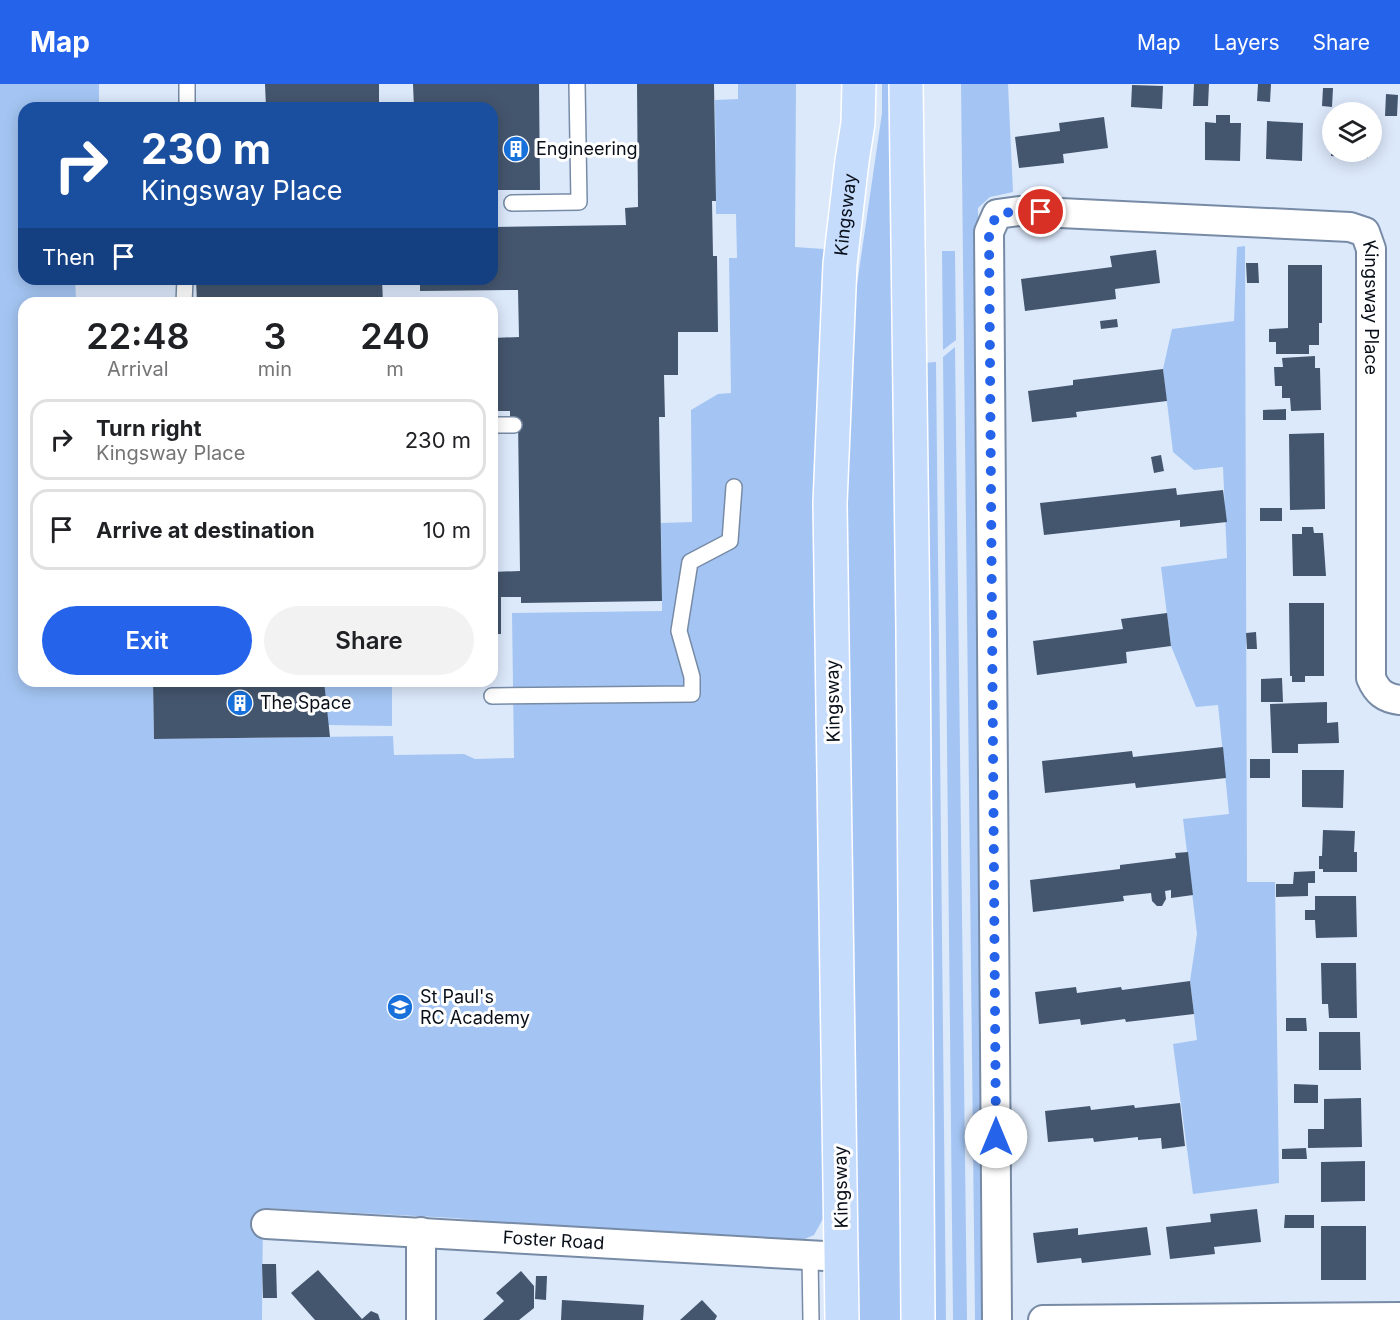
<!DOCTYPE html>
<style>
body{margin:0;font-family:Inter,sans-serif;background:#f2f2f2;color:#202124;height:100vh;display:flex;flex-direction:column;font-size:22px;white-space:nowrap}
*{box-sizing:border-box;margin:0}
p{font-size:20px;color:#757577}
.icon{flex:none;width:33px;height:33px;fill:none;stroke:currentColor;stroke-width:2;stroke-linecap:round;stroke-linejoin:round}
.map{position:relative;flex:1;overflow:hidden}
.details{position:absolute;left:18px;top:213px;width:480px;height:390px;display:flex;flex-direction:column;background:#fff;border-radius:18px;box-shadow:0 3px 15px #0003}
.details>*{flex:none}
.hud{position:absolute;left:18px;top:18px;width:480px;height:183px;border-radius:18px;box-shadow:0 3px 15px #0003;background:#1a4fa0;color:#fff;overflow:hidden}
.fabs{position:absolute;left:1322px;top:18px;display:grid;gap:12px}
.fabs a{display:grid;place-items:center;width:60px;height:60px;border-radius:50%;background:#fff;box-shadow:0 3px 15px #0003;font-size:30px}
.pin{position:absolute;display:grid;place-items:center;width:51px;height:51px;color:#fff;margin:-26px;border:3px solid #fff;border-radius:50%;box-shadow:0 2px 6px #0007}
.me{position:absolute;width:66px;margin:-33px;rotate:0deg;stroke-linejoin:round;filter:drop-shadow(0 0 4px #0008)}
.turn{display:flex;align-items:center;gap:21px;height:126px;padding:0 24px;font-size:27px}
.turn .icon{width:78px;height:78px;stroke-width:2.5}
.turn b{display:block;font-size:42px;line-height:51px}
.then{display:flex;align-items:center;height:57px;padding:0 24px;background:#0003;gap:12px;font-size:22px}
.eta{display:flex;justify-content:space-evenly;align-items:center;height:102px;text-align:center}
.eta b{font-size:36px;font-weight:600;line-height:42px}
.action{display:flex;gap:12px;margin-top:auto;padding:12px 24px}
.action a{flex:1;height:69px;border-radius:36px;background:#2563eb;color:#fff;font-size:24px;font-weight:600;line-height:69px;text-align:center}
.action a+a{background:#f2f2f2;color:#202124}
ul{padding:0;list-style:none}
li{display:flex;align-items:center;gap:18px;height:81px;margin:0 12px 9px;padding:0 12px;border:3px solid #e0e0e0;border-radius:18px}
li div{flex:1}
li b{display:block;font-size:22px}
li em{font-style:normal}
header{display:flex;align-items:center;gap:36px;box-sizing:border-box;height:84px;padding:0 30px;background:#2563eb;color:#fff}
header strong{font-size:28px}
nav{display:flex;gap:33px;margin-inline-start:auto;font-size:21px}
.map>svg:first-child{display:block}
.green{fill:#a4c5f3}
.building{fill:#44566e}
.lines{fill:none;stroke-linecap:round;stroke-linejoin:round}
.service-casing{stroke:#778ba6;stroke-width:18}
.minor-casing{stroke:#778ba6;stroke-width:32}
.trunk-casing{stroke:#fff;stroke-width:36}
.service{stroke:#fff;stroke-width:15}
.minor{stroke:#fff;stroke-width:28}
.trunk{stroke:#c6dcfc;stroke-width:33}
.route{stroke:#2563eb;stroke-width:10;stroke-dasharray:0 18}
.labels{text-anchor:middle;stroke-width:6;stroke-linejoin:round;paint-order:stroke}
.poi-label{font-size:18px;fill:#080f19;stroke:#fff;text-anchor:start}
.street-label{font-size:18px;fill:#080f19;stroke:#fff}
</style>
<header>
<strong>Map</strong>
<nav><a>Map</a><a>Layers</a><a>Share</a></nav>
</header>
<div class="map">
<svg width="1400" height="1236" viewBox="0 0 1400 1236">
<rect width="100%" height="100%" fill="#dce9fb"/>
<!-- green -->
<path class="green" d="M0 0H99V24H24V195H75L76 216H69L68 219H24V597H153L154 655 393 652 394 671 464 670 475 675 514 674 512 529 662 527 661 439 692 438 691 326 718 310 731 309 729 174H737L736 130H716L715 16 738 15V0H796L795 163 824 165 818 423 824 1133 814 1151 786 1163 454 1134 263 1124 262 1236H0Z
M882 0H889L890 29 904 1236H856L846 413 855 214 882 29Z
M961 0H1008L1013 108 990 113 978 124 985 1236H975Z
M1245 162 1247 798H1275L1279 1099 1193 1110 1173 960 1197 956 1190 897 1197 850 1183 735 1229 730 1218 621 1196 623 1171 562 1161 483 1227 474 1223 383 1194 386 1173 368 1163 285 1172 245 1234 237 1237 163Z
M942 167H955L956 256 943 266Z
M955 263 967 1236H953L943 273Z
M936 278 946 1236H934L923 279Z
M324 597H388L392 600V642L328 641Z"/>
<!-- building -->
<path class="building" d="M265 0H379V24H266Z
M413 0H539L540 106H492V24H414Z
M637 0H714L716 117H712L713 172H717L718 248H678V291H664L665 333H659L662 517 521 519V513H501V550H492V488L520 487 518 335H510V327H492V254L519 253 518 206 420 207V195H492V143L626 141 625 124 638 123Z
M1194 0H1209L1208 22H1193Z
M1258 0H1271L1270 18 1257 17Z
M1132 1 1163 2 1162 25 1131 23Z
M1323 4H1333L1332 23 1322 22Z
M1386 10 1398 11 1397 32H1385Z
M1216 31H1230V39H1241L1240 77 1205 76V38L1216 39Z
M1104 33 1108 64 1063 70 1064 79 1019 84 1015 53 1060 47 1059 39Z
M1267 37 1303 39 1302 77 1266 75Z
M1331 68H1368V74L1331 72Z
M1156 166 1160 199 1115 205 1116 215 1025 227 1021 195 1112 183 1110 172Z
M1246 179H1258L1259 199H1247Z
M1288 181H1322V239H1319V261H1309V270H1276V258H1269V245L1288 244Z
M196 195H382L383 219H197Z
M1117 235 1118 243 1101 245 1100 237Z
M1315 272V284H1320L1321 326 1291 327 1290 314H1282V302H1275L1274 283H1283L1282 274Z
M1163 285 1167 317 1076 328 1077 333 1032 338 1028 307 1073 301V296Z
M1286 325V336H1263V326Z
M1324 349 1325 425 1290 426 1289 350Z
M1161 371 1164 387 1154 389 1151 373Z
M1176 404 1177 411 1223 406 1227 438 1180 443V436L1044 451 1040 419Z
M1260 424H1282V437H1260Z
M1302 443H1313L1314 449H1323L1326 492H1293L1292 450H1302Z
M1289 519H1324V592H1305V598H1292V592H1290Z
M1167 529 1171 562 1126 568 1127 579 1037 591 1033 557 1123 545 1121 535Z
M1256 548 1257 565H1247L1246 549Z
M1282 594 1283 618H1261V595Z
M153 597H324L330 653 154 655Z
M1327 618V639L1338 638 1339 659 1298 660V669H1272L1270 620Z
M1223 663 1226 694 1136 704 1135 699 1045 709 1042 677 1132 667 1133 673Z
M1250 675H1270V694H1250Z
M1302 686H1344L1343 724 1302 723Z
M1323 746 1355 747 1354 768H1357V788H1323V785H1319V772H1322Z
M1188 768 1193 811 1171 814V806L1165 807 1166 815 1162 822H1157L1152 817 1151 809 1123 812 1124 817 1033 828 1030 796 1120 785V781L1176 774 1175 769Z
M1315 787V799H1308V812L1276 813V800H1293L1294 788Z
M1315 812H1356L1357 853 1316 854 1315 836H1305V826H1315Z
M1321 879H1356L1357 934H1329L1328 920H1322Z
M1190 897 1194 930 1126 938 1125 935 1081 941 1080 935 1039 940 1035 908 1076 903 1077 909 1121 903 1122 906Z
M1286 934H1306L1307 947H1286Z
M1319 948H1360L1361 986H1319Z
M1294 1000 1318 1001V1019H1294Z
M1361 1014 1362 1063 1308 1064V1045H1324V1015Z
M1180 1019 1185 1062 1162 1065 1161 1054 1138 1056V1053L1094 1058 1093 1054 1048 1058 1045 1027 1090 1022 1091 1026 1134 1021 1135 1024Z
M1306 1064 1307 1075H1282V1065Z
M1365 1077V1117L1321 1118V1078Z
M1257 1125 1261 1158 1214 1163 1215 1170 1170 1175 1166 1143 1211 1138 1210 1130Z
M1285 1131H1314V1144H1284Z
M1321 1142H1366V1196H1321Z
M1147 1143 1151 1171 1082 1179 1081 1174 1037 1179 1033 1149 1078 1144V1151Z
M262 1180H276L277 1214H263Z
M318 1186 362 1235 371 1227 378 1230 380 1236H315L291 1209Z
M521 1187 534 1202V1224L519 1236H483L504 1217 496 1209Z
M536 1192H547L546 1216 535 1215Z
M562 1216 644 1221 643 1236H561Z
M702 1216 717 1232 715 1236H680Z"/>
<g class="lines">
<!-- service casing -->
<g class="service-casing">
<path id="service" d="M187 0V24
M512 119 579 118 577 0
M184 219 185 195
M492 341H514
M492 612 692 610V593L679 547 690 478 730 457 734 403
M810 1172 811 1236"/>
</g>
<!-- minor casing -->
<g class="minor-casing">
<g id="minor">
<path id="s1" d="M266 1140 842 1173"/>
<path d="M421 1148V1236"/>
<path id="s2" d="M997 1236 989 148 997 130 1019 127 1350 143 1365 148 1371 165V594C1377 608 1384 614 1400 616"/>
<path d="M1043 1236 1400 1233"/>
</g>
</g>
<!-- trunk casing -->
<g class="trunk-casing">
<g id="trunk">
<path d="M906 0 913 545 918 1236"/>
<path id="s3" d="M842 1236 830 419 840 180 852 77 858 39 859 0"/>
</g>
</g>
<!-- service -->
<use href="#service" class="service"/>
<!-- minor -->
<use href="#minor" class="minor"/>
<!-- trunk -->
<use href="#trunk" class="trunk"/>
</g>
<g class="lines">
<!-- route -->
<path class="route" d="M996 1053 989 148 997 130 1019 127 1041 128"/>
</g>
<!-- icons -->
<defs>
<g id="building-disc" transform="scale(1.35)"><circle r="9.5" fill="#1871db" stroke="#fff"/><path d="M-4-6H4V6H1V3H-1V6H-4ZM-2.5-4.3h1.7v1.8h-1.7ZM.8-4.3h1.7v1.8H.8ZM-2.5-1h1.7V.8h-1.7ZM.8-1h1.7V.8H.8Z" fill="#fff"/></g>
<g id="school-disc" transform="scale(1.35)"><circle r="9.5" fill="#1871db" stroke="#fff"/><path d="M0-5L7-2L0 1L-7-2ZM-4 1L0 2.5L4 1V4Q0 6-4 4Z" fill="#fff"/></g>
</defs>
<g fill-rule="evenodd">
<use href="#building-disc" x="516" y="65"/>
<use href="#building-disc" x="240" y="619"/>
<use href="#school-disc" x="400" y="923"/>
</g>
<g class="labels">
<!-- poi labels -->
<g class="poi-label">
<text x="536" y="71">Engineering</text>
<text x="260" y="625">The Space</text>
<text x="420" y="919">St Paul's<tspan x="420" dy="21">RC Academy</tspan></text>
</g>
<!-- street labels -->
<g class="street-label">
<text dy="6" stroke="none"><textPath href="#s3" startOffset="1106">Kingsway</textPath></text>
<text dy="6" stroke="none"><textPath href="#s2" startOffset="1554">Kingsway Place</textPath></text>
<text transform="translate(833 617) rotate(-91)" y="6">Kingsway</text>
<text transform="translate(841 1103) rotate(-91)" y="6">Kingsway</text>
<text dy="6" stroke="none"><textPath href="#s1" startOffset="288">Foster Road</textPath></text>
</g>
</g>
</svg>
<div class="fabs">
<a><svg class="icon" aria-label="layers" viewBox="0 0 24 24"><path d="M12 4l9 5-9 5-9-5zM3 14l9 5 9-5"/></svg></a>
</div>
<div class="pin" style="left:1041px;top:128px;background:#d93025"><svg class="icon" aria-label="arrive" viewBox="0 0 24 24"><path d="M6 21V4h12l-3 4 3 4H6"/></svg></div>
<svg class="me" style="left:996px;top:1053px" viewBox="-20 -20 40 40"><circle r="19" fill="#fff"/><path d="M0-13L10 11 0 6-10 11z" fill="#2563eb"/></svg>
<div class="hud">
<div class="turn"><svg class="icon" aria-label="right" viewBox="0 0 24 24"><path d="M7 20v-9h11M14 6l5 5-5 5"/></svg><div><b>230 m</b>Kingsway Place</div></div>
<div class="then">Then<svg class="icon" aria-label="arrive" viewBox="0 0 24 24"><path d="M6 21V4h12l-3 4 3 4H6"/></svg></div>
</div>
<section class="details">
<div class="eta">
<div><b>22:48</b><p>Arrival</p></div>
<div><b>3</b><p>min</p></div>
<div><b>240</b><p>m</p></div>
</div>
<ul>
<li><svg class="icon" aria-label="right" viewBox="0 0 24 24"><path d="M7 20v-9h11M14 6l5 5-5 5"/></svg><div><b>Turn right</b><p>Kingsway Place</p></div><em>230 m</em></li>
<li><svg class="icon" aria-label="arrive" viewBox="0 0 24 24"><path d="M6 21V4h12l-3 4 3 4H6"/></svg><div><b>Arrive at destination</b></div><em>10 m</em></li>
</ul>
<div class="action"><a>Exit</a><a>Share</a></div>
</section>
</div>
